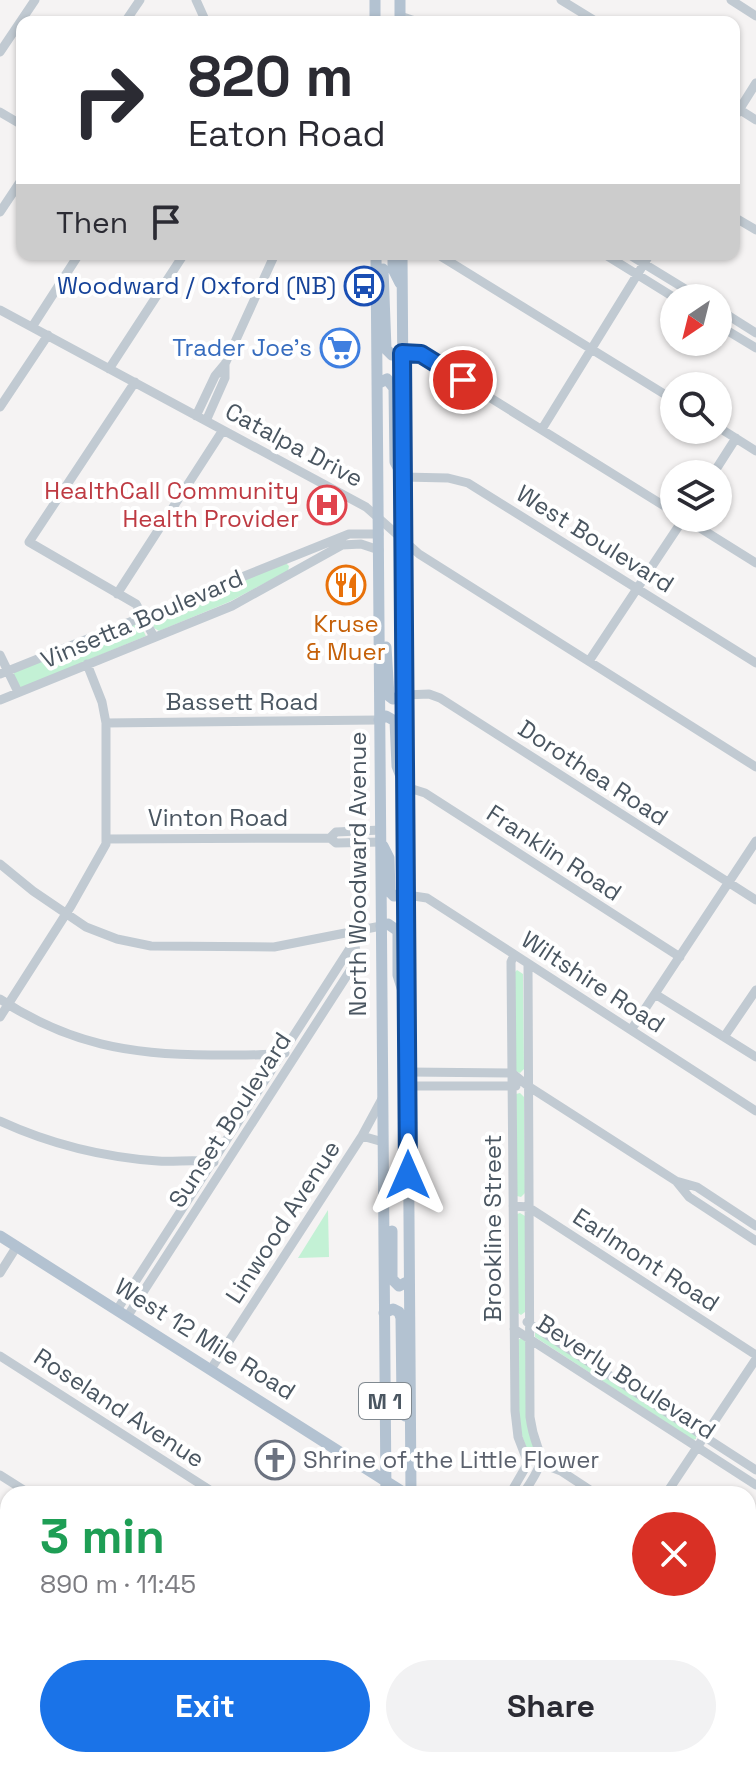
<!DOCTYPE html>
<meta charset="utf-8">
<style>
body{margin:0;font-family:"Space Grotesk",sans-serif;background:#f2f2f3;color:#2b2b33;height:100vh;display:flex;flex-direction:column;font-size:30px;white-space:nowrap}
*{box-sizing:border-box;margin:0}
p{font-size:26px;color:#7c7c81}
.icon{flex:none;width:44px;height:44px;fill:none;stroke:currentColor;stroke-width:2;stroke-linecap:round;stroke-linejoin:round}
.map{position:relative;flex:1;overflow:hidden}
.side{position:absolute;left:0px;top:1486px;width:756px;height:282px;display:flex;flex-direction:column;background:#fff;border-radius:24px 24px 0 0;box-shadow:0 2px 6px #0004}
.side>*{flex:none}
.banner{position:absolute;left:16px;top:16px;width:724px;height:244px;border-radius:16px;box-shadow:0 2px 6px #0004;background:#fff;color:#2b2b33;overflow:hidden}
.needle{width:52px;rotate:215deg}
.fabs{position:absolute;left:660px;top:284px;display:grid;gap:16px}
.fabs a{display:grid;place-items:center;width:72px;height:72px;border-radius:50%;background:#fff;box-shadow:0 2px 6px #0004;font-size:40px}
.pin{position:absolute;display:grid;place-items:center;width:68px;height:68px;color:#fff;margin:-34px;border:4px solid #fff;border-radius:50%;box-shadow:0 2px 8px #0007}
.me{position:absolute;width:88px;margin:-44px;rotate:0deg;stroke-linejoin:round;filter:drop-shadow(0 0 6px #0008)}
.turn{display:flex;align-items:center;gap:28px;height:168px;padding:0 40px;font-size:36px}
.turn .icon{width:104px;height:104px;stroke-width:2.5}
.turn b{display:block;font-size:56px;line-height:68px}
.then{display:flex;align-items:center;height:76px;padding:0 40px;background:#0003;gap:16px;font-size:30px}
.round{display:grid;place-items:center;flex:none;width:84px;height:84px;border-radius:42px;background:#f2f2f3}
.head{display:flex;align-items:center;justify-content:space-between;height:136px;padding:0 40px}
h1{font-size:48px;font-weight:600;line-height:60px;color:#1e9e55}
.button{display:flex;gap:16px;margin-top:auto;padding:16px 40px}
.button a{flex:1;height:92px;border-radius:48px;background:#1a73e8;color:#fff;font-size:32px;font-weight:600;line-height:92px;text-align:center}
.button a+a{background:#f2f2f3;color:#2b2b33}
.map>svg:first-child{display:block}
.green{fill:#c3f1d5}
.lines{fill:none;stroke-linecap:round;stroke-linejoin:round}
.minor{stroke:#c1cad2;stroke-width:9}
.major{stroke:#b3c2d1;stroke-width:11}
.route-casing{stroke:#114b97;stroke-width:20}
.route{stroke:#1a73e8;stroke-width:14}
.labels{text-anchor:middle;stroke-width:8;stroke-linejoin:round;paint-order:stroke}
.shield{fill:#fff;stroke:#808990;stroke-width:2}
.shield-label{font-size:22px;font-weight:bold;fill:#4a5661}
.transit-label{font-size:24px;fill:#164399;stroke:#fff;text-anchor:end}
.shop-label{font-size:24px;fill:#366cbe;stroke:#fff;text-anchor:end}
.street-label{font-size:24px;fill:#4a5661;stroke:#fff}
.health-label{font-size:24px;fill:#be3a42;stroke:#fff;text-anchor:end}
.food-label{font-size:24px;fill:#c56008;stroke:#fff}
.worship-label{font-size:24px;fill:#5b616d;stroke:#fff;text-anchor:start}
</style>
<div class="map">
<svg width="756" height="1767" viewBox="0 0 756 1767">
<rect width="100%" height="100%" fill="#f5f3f3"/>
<!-- green -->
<path class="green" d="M286 563 289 566 288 571 229 602 159 631 154 628 152 617Z
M139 622 146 636 21 688 13 675 15 671Z
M517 970 523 974 524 1069 520 1073 516 1071 514 973Z
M520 1093 524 1097 525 1193 521 1197 517 1196 516 1094Z
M328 1210 329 1257 298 1258Z
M520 1213 525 1216V1312L521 1315 518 1313 517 1214Z
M535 1332 696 1435V1439L693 1440 535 1337Z
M521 1338 526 1342 536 1455 532 1456 529 1455 518 1424V1340Z
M748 1725 756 1731V1767H431V1760H748Z"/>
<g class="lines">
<!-- minor -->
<path class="minor" d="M196 0 206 22
M561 0 597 22
M731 0 756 16
M400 16 418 22
M125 22 140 0
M0 52 35 0
M737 108 756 120
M0 112 22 125
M734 118 756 83
M0 212 22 179
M734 217 756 230
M437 254 674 400
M604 254 675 298
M628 254 700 298
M718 309 756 333
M0 310 366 507 419 554 756 767
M718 325 756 348
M32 327 79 254
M402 353 423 356 674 512
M109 369 184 254
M135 382 29 542 136 604 154 637
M0 407 48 335
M196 416 215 376 225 364 275 254
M206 421 225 378V364
M718 427 756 451
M542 429 650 254
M713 474 736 438
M403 477 448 478 468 483 756 663
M684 518 756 563
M117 594 223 430
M0 655 18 692
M589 661 684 518
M0 674 349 534H379
M405 695 429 694 440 698 756 900
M0 700 232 606 342 545 361 544 379 550
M106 723 379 720
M406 787 425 793 680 957
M330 838 336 832 381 830
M107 839 330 838 336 843 381 842
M0 864 33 891 86 927 117 939 151 946 274 947 381 926
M407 895 427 898 756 1111
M655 994 756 1057
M0 999C68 1044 131 1055 211 1055 236 1055 260 1056 285 1053
M0 1017 71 906 106 844V723L102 702 87 664
M631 1030 756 841
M724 1037 756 990
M408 1072 512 1073 528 1086 676 1181 697 1187 756 1226
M408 1086H516
M0 1121C50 1144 103 1157 158 1161 177 1162 196 1159 214 1162
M362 1136 383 1142
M676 1181 689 1197 756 1241
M513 1206 528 1207 756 1355
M0 1273 17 1246
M117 1310 354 942
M127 1317 355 963 357 956 352 932
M527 1322 756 1470
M514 1329 756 1485
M0 1356 216 1494
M211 1369 362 1136 382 1099
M540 1463 561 1471 596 1494
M0 1475 30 1494
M510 1494 528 1463 518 1437 515 1411 511 962 514 955
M523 1494C554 1448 536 1463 530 1417L528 964
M666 1494 756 1359
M0 1522H8
M0 1537 8 1536
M748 1594 756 1599
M0 1620 8 1607
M0 1716 8 1722
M68 1760 79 1767
M227 1760V1767
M15 1767 20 1760
M139 1767 144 1760"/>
<!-- major -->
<path class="major" d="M375 0V22
M400 0V22
M376 254 386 1494
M393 254V269L400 283
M402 254 411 1494
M383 269 386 349 392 355 402 353
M377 384 387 379 394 388 395 462 403 477
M386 647 389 696 393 699 405 695
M379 720 386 716 395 721 397 766 402 779
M383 846 389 858 390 892 394 896 407 895
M381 926 388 924 398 931V975L403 991
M392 1231V1279L399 1286 409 1281
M0 1236 406 1494
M384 1313 393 1309 399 1312 401 1318 402 1402 405 1416
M748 1716 756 1721
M390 1760V1767
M407 1760V1767
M414 1760 415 1767"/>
</g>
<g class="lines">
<!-- route casing -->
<g class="route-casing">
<path id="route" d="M408 1175 402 353 421 354 463 380"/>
</g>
<!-- route -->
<use href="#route" class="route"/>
</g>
<!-- icons -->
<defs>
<g id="bus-ring" transform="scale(2)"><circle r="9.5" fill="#fff" stroke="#1a4fb4" stroke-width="1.5"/><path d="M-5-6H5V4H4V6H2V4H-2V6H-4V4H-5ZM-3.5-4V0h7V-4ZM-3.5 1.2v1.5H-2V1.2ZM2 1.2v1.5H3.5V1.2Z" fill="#1a4fb4"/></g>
<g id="supermarket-ring" transform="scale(2)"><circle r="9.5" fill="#fff" stroke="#3f7fe0" stroke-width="1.5"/><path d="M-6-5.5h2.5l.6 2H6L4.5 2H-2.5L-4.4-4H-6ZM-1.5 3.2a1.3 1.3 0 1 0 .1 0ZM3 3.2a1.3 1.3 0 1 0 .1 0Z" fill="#3f7fe0"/></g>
<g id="hospital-ring" transform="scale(2)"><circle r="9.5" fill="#fff" stroke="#e0444e" stroke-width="1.5"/><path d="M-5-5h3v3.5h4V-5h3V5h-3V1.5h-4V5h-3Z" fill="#e0444e"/></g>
<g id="restaurant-ring" transform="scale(2)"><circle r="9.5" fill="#fff" stroke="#e8710a" stroke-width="1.5"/><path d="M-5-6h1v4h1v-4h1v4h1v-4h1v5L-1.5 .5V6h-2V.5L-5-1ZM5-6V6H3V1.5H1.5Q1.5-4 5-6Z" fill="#e8710a"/></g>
<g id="church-ring" transform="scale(2)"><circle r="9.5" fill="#fff" stroke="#6b7280" stroke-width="1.5"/><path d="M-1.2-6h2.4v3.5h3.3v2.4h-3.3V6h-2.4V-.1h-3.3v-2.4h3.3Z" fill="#6b7280"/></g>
</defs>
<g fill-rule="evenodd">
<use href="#bus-ring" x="364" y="286"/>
<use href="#supermarket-ring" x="340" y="348"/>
<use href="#hospital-ring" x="327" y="505"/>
<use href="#restaurant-ring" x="346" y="585"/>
<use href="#church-ring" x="275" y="1460"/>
</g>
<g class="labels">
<!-- shield labels -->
<rect class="shield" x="359" y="1383" width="52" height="36" rx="6"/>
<g class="shield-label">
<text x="385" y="1409">M 1</text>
</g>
<!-- transit labels -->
<g class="transit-label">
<text x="336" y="294">Woodward / Oxford (NB)</text>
</g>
<!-- shop labels -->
<g class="shop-label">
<text x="312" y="356">Trader Joe's</text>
</g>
<!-- street labels -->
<g class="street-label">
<text transform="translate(294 445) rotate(28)" y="8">Catalpa Drive</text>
<text transform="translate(595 539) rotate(32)" y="8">West Boulevard</text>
<text transform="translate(142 619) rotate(-23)" y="8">Vinsetta Boulevard</text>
<text x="242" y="710">Bassett Road</text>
<text transform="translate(593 773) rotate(33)" y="8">Dorothea Road</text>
<text x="218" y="826">Vinton Road</text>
<text transform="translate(554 853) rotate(33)" y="8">Franklin Road</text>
<text transform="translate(358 874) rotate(-90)" y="8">North Woodward Avenue</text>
<text transform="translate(593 982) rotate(33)" y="8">Wiltshire Road</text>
<text transform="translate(230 1120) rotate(-57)" y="8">Sunset Boulevard</text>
<text transform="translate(283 1222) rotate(-57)" y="8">Linwood Avenue</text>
<text transform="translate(493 1228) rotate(-90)" y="8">Brookline Street</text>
<text transform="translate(646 1260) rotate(33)" y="8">Earlmont Road</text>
<text transform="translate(205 1339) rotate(32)" y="8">West 12 Mile Road</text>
<text transform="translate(626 1377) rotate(33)" y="8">Beverly Boulevard</text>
<text transform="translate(119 1408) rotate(33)" y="8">Roseland Avenue</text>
</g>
<!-- health labels -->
<g class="health-label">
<text x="299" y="499">HealthCall Community<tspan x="299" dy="28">Health Provider</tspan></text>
</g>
<!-- food labels -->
<g class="food-label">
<text x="346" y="632">Kruse<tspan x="346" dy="28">&amp; Muer</tspan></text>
</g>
<!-- worship labels -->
<g class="worship-label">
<text x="303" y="1468">Shrine of the Little Flower</text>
</g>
</g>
</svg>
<div class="fabs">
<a><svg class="needle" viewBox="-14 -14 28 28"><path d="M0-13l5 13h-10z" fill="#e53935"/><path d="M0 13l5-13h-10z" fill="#7c7c81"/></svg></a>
<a><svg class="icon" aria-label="search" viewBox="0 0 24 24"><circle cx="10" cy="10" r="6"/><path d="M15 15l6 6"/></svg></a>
<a><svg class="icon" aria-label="layers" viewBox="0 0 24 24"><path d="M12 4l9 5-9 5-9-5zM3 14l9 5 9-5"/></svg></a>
</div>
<div class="pin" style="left:463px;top:380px;background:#d93025"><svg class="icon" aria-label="arrive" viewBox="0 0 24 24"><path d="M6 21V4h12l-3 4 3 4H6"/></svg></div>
<svg class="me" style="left:408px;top:1175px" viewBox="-20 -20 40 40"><path d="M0-17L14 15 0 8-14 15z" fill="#1a73e8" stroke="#fff" stroke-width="4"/></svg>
<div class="banner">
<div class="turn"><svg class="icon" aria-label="right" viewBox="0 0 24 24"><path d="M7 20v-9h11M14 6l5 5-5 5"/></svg><div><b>820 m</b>Eaton Road</div></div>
<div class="then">Then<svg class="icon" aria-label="arrive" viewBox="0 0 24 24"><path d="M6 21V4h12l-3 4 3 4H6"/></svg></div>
</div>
<section class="side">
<div class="head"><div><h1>3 min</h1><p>890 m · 11:45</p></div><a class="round" style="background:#d93025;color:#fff"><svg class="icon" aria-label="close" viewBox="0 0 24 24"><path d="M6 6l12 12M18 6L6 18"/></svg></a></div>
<div class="button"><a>Exit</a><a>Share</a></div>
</section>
</div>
